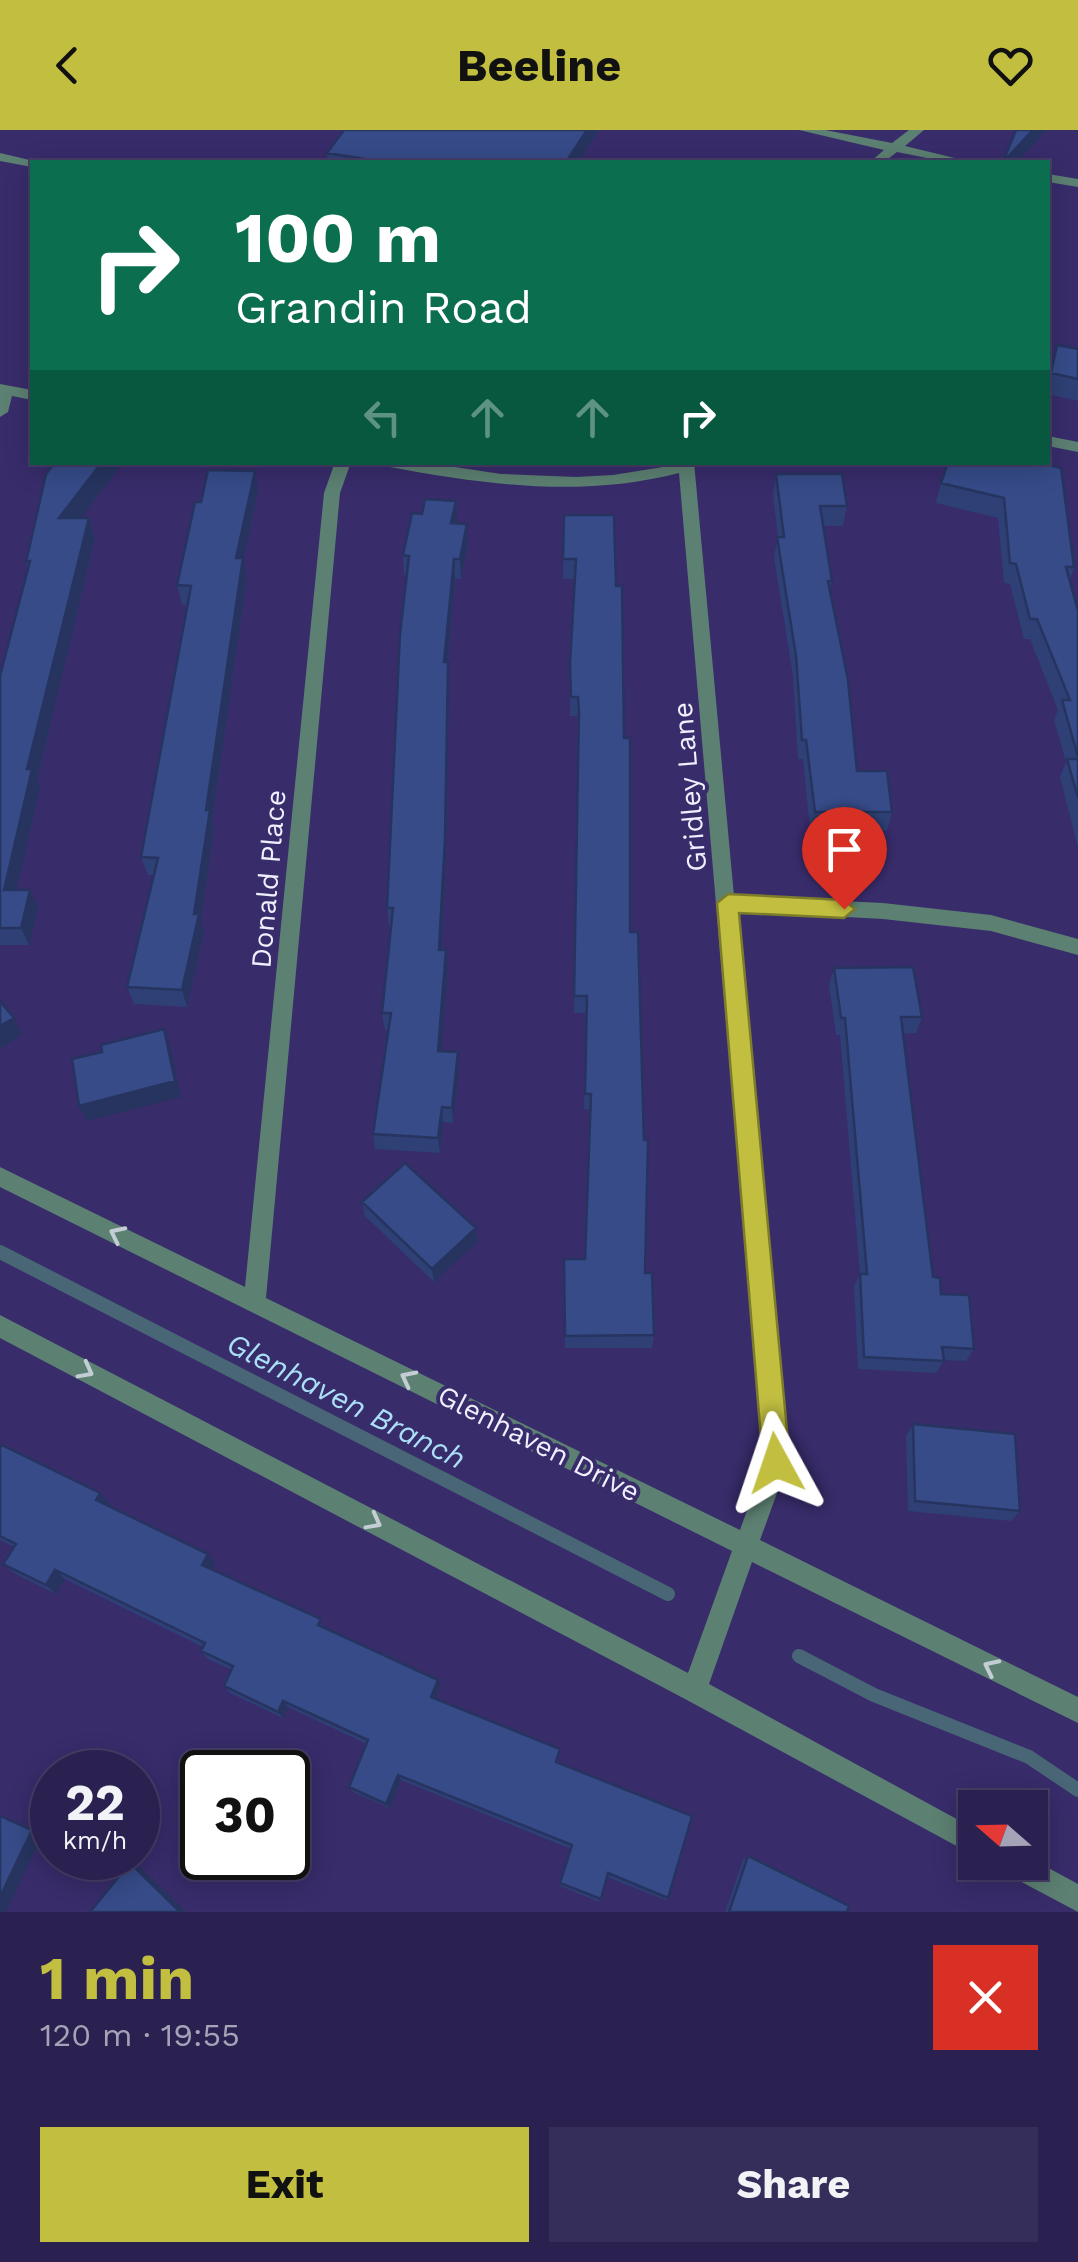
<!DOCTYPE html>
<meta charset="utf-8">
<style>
body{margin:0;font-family:"Work Sans",sans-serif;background:#362e5a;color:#f1f3f6;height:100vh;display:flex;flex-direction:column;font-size:38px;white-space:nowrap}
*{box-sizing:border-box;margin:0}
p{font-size:32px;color:#a5a3b7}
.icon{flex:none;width:55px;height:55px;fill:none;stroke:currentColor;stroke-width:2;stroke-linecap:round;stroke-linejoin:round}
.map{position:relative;height:1782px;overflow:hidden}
.drawer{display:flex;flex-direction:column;background:#2a2150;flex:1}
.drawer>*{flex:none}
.top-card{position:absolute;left:30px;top:30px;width:1020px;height:305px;border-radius:0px;box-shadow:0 5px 25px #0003,0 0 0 2px #463e67;background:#0b6e4f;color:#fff;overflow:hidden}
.needle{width:65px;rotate:290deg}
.tools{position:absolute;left:958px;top:1660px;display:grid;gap:20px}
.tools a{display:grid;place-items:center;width:90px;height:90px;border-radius:0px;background:#2a2150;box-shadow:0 5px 25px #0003,0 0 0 2px #463e67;font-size:50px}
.speed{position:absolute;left:30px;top:1620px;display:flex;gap:20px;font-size:50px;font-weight:700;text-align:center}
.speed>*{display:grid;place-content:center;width:130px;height:130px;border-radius:50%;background:#2a2150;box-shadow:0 5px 25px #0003,0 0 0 2px #463e67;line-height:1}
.speed small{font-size:25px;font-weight:400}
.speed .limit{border:5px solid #111;border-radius:15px;background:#fff;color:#111}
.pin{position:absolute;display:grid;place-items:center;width:85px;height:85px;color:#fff;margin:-102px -42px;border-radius:50% 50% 50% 0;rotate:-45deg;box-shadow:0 0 10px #0007}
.pin .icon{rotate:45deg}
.me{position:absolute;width:110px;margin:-55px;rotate:355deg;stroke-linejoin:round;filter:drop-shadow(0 0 8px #0008)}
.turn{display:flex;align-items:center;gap:35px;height:210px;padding:0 40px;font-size:45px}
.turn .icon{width:130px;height:130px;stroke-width:2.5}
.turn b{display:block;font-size:70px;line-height:85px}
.lanes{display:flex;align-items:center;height:95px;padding:0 40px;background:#0003;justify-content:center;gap:50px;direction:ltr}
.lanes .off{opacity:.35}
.round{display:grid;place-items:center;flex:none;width:105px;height:105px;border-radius:0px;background:#362e5a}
.summary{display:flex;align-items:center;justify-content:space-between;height:170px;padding:0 40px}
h1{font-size:60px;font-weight:700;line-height:75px;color:#c1be40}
.cta{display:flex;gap:20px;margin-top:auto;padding:20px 40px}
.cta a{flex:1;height:115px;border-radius:0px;background:#c1be40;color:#111;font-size:40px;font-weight:700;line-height:115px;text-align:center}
.cta a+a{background:#362e5a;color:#f1f3f6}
header{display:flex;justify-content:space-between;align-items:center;height:130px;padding:0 40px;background:#c1be40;color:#111;font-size:45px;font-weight:700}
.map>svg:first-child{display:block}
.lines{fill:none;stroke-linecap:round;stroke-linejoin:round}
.stream{stroke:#486675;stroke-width:14}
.minor{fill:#5c8072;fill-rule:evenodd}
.wall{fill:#2e4075}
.shaded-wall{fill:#26345f}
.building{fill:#364b88;stroke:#26345f;stroke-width:2.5}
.oneway{stroke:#c3ced4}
.route{fill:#c1be40;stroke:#7d7c2a;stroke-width:2.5}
.labels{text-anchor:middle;stroke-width:8;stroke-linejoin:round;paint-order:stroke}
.street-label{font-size:28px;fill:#efeffe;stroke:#382c6b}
.water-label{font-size:30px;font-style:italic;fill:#aadff7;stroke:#382c6b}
</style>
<header><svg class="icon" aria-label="back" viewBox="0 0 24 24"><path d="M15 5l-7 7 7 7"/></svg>Beeline<svg class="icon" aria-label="heart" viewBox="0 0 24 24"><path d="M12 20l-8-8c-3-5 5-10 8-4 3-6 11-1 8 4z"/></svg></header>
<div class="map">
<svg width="1078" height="1782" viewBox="0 0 1078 1782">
<rect width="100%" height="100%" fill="#382c6b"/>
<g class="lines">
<!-- stream -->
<path class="stream" d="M0 1122 668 1464
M799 1526 874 1565 1029 1627 1078 1660"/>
<!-- minor -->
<path class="minor" d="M799 0H825L892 13 909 0H924L905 16 971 32H947L897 22 884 32H870L884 20Z
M0 23 38 32H32V37L0 31Z
M1048 44 1078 49V57L1048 52Z
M0 254 32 260V270L12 266 8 282 0 287Z
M1048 306 1078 312V322L1048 316Z
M335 332H351L340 363 266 1168 740 1400 764 1333 679 343C582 368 487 355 390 337L383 332H422L501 344 576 347 613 345 694 332 734 766 883 773 991 785 1078 809V825L991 801 883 789 736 781 788 1333 760 1410 1078 1567V1593L752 1432 709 1554 975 1699V1726L685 1569 0 1208V1185L688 1543 732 1421 0 1057V1037L245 1157 324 363Z
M1030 1728 1078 1754V1782L1001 1741 997 1732H1030Z"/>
</g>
<!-- wall -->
<path class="wall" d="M344 0H599L579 32H328L327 23Z
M1057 215 1078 219V271L1048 264V250Z
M1018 332 1074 437 1070 450 1078 481V718L1060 647 1066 632 1054 590 1058 580 1030 509H1024L1010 454 1004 453 998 388 936 373 941 353Z
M121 335 81 388H89L95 408 37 650 40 658 16 760H30L38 778 29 815H0V546L28 439 26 432Z
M776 344 847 376 843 396H823L832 451 830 460 857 641 892 682 887 701 810 700 803 629H798L793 546 774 427 778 407 773 365Z
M258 361 243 431 247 448 212 690 214 698 201 791 204 802 187 877 134 874 127 857 154 745H148L141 727 188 475H182L177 455Z
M456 371V394L468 414 461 449H455L448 532 449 551 446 727 442 820H446L448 838 441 921 459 938 453 993 443 992 440 1023 375 1019 373 1004 388 900H385L382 883 391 796H389L387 778 407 445H404L403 425 422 384Z
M564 385 616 456 624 608 630 802 645 1143 654 1205 652 1218H565L564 1143 585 1129 590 980 584 979 586 883H574L579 601 577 586H570V533L575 449H563Z
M834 838 922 887 916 903 903 904 933 1147 974 1219 966 1231 944 1230 936 1243 858 1239 854 1157 860 1144 840 905H836L829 855Z
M362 1072 476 1098 477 1112 434 1152 365 1086Z
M913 1294 1020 1381 1011 1391 908 1381 906 1306Z
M0 1313 109 1373 108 1376 215 1433 211 1439 326 1497 325 1498 438 1550 440 1557 435 1569 560 1624 557 1632 668 1768 666 1770 607 1747 599 1772 560 1756 571 1719 401 1650 390 1678 353 1662 349 1657 367 1614 288 1577 283 1588 230 1563 224 1556 232 1540 208 1529 201 1521 203 1517 65 1449 56 1464 14 1443 3 1434 14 1417 0 1410Z
M748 1726 847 1782H725L743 1730Z"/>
<!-- shaded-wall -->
<path class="shaded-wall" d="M587 0H599L579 32H566Z
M1033 0H1047L1017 32H1003Z
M102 332H120L121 335 66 408 59 388Z
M255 341 258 361 243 431 247 448 212 690 214 698 201 791 204 802 187 877 182 860 194 784 236 428Z
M456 371 457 391 452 413 451 393Z
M89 388 95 408 37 650 40 658 12 778 4 760 27 639Z
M467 394 468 414 461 449 460 429Z
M454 429 455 449 446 551 444 532Z
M448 532 449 551 446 727 441 837 439 820Z
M30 760 38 778 29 815 21 798Z
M446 820 448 838 440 937 438 921Z
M14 888 22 904 0 919V896Z
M164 899 170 916 181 967 87 991 79 976Z
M458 922 459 938 453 993 452 978Z
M442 977 443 992 440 1023 438 1008Z
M476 1098 477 1112 434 1152 432 1139Z
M100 1363 109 1373 105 1380 96 1370Z
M208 1424 215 1433 209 1444 202 1435Z
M55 1440 65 1449 56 1464 46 1455Z
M438 1550 440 1557 433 1574 431 1567Z
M283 1571 288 1577 283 1588 278 1582Z
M398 1645 401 1650 390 1678 386 1674Z
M0 1686 43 1704 6 1782H0Z
M130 1733 139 1736 186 1782H180Z"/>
<!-- building -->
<path class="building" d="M344 0H587L566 32H384L327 23Z
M1016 0H1033L1003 32Z
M1057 215 1078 219V249L1051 243Z
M55 332H102L59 388H89L27 639H32L4 760H30L21 798H0V546L30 431 26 432 46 344Z
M948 332H1018L1025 334V332H1036L1061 338 1074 437H1066L1078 481V627L1062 570H1070L1037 489H1030L1016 434 1010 433 1004 368 941 353Z
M208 340 255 341 236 428H243L206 680H210L194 784H199L182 860 127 857 158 728 141 727 191 456 177 455 195 372H201Z
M776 344H842L847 376H820L832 451H828L848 550 857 641H887L892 682H815L806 610H802L796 526 777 407H784Z
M425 369 456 371 451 393 467 394 460 429H454L444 532H448L445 708 439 820H446L438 921 458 922 452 978 442 977 438 1008 373 1004 391 883H382L393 778H387L400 504 409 426 403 425 412 383 422 384Z
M564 385H614L616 456H622L624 608H630V802H638L644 1010H648L645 1143H652L654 1205 565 1206 564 1129H585L591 964H585L587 866H574L579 582 578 567H571L570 533 576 429H563Z
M1067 629H1078V668Z
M913 837 922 887H901L933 1147 940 1148 941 1164 969 1165 974 1219 942 1217 944 1231 864 1227 860 1144H867L845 888H841L834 838Z
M0 871 14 888 0 896Z
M164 899 175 951 79 976 72 929 102 922 101 915Z
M405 1033 476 1098 432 1139 362 1072Z
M913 1294 1015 1304 1020 1381 915 1371Z
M0 1314 100 1363 96 1370 208 1424 202 1435 321 1489 318 1495 438 1550 431 1567 560 1619 556 1632 692 1686 668 1768 608 1743 601 1769 560 1753 572 1715 398 1645 386 1674 349 1657 368 1610 283 1571 278 1582 224 1556 233 1536 201 1521 205 1513 55 1440 46 1455 3 1434 16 1414 0 1406Z
M0 1686 32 1700 0 1767Z
M748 1726 849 1776 847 1782H729Z
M130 1733 180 1782H90Z"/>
<!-- one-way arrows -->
<defs><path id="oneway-chevron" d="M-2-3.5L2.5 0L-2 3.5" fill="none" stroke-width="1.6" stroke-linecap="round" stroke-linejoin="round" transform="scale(2.5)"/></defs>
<g class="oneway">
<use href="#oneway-chevron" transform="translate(117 1104) rotate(-154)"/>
<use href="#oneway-chevron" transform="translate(86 1241) rotate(28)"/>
<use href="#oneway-chevron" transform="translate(408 1248) rotate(-153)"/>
<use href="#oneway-chevron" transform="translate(374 1392) rotate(28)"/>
<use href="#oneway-chevron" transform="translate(991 1537) rotate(-154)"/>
</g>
<!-- route -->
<path class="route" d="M728 764 844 770 855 779 844 788 739 783 790 1333 786 1342 776 1346 767 1342 763 1333 717 773Z"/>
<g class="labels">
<!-- street labels -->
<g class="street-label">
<text transform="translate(689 657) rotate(-95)" y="10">Gridley Lane</text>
<text transform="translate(268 749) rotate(-85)" y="10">Donald Place</text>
<text transform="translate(539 1313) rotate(27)" y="10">Glenhaven Drive</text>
</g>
<!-- water labels -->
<g class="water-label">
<text transform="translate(346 1271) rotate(27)" y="10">Glenhaven Branch</text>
</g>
</g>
</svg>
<div class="tools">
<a><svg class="needle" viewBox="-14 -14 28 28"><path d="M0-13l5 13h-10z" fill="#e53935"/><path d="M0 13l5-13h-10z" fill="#a5a3b7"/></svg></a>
</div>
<div class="speed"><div>22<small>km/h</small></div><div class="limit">30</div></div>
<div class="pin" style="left:844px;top:779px;background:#d93025"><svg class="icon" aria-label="arrive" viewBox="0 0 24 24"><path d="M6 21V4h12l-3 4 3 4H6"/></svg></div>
<svg class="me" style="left:776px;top:1333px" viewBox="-20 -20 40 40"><path d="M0-17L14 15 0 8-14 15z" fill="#c1be40" stroke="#fff" stroke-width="4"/></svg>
<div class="top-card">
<div class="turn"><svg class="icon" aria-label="right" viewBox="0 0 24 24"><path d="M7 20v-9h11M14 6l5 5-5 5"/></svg><div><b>100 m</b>Grandin Road</div></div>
<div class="lanes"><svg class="icon off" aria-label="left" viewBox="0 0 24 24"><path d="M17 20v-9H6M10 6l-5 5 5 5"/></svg><svg class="icon off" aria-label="ahead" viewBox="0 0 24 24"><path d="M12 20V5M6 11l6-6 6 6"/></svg><svg class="icon off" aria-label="ahead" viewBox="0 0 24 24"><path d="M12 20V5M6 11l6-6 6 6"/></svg><svg class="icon" aria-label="right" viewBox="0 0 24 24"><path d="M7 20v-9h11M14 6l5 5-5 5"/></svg></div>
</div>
</div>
<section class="drawer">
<div class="summary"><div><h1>1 min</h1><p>120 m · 19:55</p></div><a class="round" style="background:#d93025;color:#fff"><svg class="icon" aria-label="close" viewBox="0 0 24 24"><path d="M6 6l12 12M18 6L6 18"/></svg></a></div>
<div class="cta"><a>Exit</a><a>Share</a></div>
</section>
